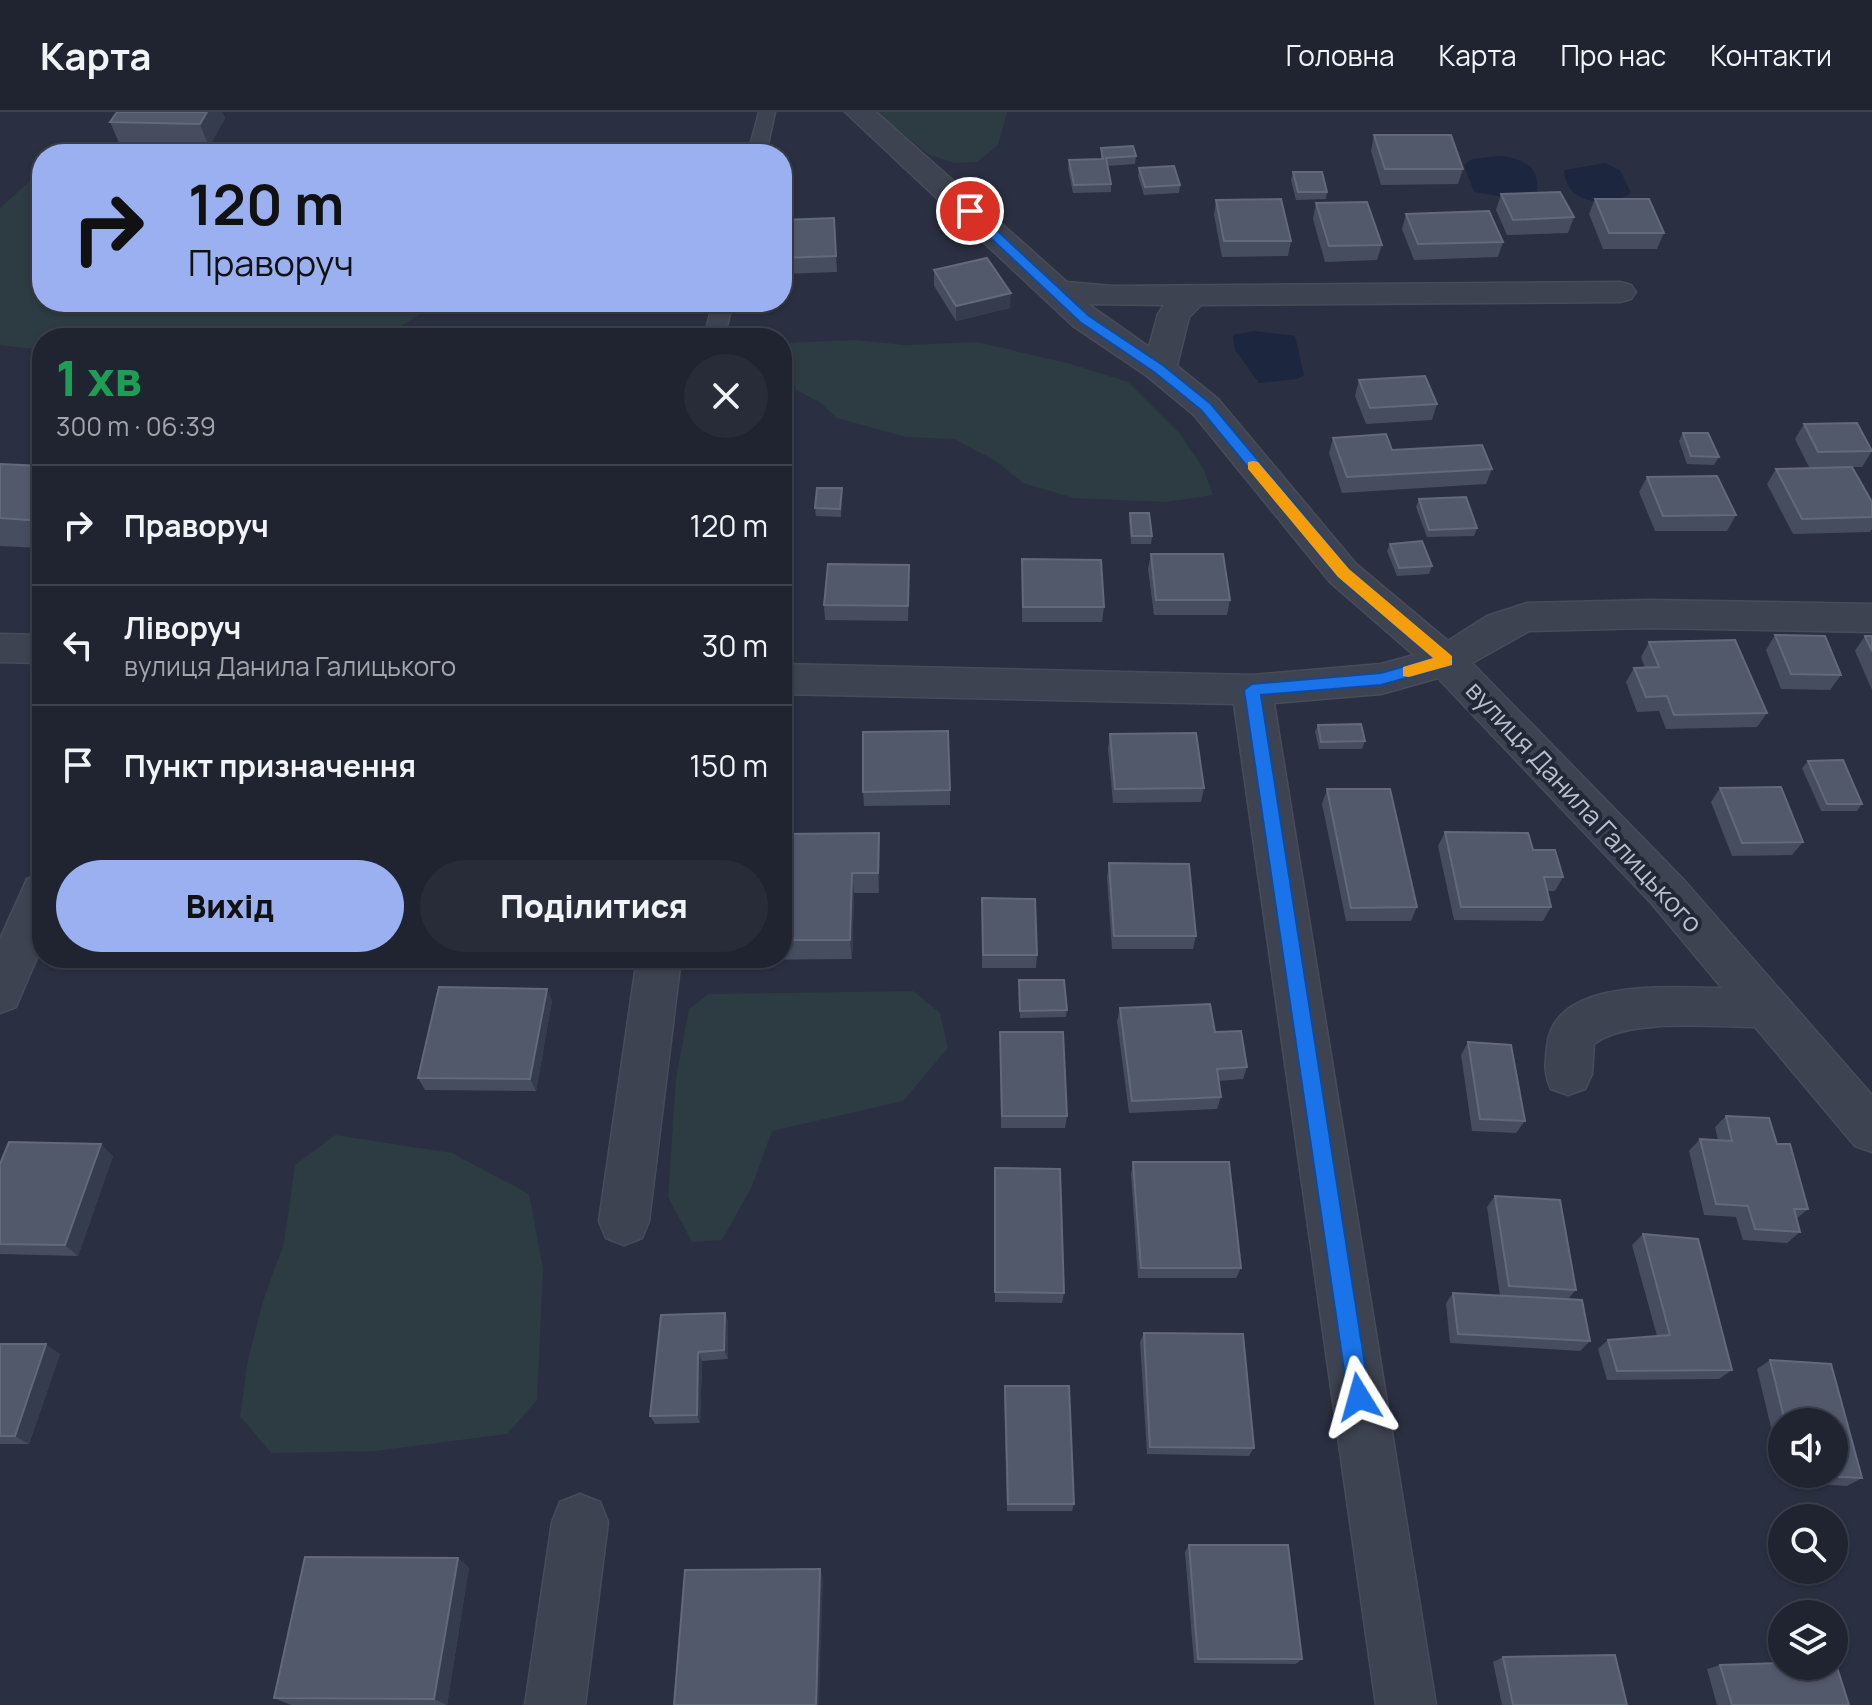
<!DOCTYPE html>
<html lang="uk">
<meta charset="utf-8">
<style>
body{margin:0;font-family:Manrope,sans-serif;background:#282c39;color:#f1f3f6;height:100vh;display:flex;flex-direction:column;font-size:30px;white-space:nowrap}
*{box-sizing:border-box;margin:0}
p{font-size:26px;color:#a2a4ab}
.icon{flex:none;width:44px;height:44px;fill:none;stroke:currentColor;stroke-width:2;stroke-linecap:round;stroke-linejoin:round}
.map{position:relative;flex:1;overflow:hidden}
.drawer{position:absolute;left:32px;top:216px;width:760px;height:640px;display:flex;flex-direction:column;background:#202431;border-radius:32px;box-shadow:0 2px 6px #0004,0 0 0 2px #3d414d}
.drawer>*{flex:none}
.top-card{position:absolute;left:32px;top:32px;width:760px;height:168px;border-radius:32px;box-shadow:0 2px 6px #0004,0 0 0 2px #3d414d;background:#9bb0f0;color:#111;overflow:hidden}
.buttons{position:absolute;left:1768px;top:1296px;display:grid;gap:16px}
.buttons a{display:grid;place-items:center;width:80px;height:80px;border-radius:50%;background:#202431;box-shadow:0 2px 6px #0004,0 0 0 2px #3d414d;font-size:40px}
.pin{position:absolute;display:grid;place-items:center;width:68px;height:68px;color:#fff;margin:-34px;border:4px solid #fff;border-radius:50%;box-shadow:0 2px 8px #0007}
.me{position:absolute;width:88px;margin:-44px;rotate:352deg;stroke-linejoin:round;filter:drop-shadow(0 0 6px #0008)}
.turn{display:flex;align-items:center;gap:28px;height:168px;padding:0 24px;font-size:36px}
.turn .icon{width:104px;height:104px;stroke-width:2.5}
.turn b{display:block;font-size:56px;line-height:68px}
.round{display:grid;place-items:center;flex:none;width:84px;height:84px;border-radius:42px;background:#282c39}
.head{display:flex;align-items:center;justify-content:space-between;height:136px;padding:0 24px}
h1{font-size:48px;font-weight:800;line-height:60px;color:#1e9e55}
.action{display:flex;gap:16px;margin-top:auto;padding:16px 24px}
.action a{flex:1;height:92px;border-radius:48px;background:#9bb0f0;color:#111;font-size:32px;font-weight:800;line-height:92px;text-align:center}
.action a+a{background:#282c39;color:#f1f3f6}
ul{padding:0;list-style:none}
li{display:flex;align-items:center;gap:24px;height:120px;padding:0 24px;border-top:2px solid #3d414d}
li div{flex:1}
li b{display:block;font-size:30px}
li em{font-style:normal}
header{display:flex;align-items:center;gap:48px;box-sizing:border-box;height:112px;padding:0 40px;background:#202431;border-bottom:2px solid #3d414d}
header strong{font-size:38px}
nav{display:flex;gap:44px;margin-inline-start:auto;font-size:28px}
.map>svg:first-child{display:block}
.green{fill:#2c3c42}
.water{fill:#1d263f}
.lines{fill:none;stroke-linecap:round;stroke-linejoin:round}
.lane-casing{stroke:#474c5a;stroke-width:3}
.street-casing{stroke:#474c5a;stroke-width:3}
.lane{fill:#3e4351;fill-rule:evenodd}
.street{fill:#3e4351;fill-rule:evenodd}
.wall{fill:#454d5f;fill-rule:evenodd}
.shaded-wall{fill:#353c4e}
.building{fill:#52596b;stroke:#62697a;stroke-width:2}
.route{fill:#1a73e8;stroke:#114b97;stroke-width:2}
.slow{fill:#f59e0b}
.labels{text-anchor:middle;stroke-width:8;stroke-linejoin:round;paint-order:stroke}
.street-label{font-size:26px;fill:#bbbfcb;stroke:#222837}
</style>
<header>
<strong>Карта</strong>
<nav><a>Головна</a><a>Карта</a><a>Про нас</a><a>Контакти</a></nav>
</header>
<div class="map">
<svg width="1872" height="1593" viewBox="0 0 1872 1593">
<rect width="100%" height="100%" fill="#2a3041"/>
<!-- green -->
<path class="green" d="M876 0H1007L998 33 977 50 954 51 928 42Z
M42 66V190H503L494 197 424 200 382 226H42V238L0 233V96L30 69Z
M855 228 905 233 977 230 1071 252 1128 270 1180 322 1203 356 1213 383 1166 390 1074 386 1023 371 996 349 954 327 906 325 837 306 818 289 796 278 785 231Z
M913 879 940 901 948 936 903 989 772 1019 751 1076 722 1128 692 1130 668 1085 676 966 689 897 709 882Z
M335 1023 452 1041 529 1082 543 1157 537 1288 507 1322 375 1339 271 1341 240 1304 248 1248 263 1189 284 1131 295 1053Z"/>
<!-- water -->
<path class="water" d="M1498 44C1523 45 1543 56 1536 84L1517 87 1474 80 1464 53 1472 47Z
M1605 51 1620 58 1631 81C1608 97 1565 92 1564 58Z
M1254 219 1295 224 1304 263 1297 267 1259 271 1235 238 1233 223Z"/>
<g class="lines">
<!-- lane casing -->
<g class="lane-casing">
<path id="lane" d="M759 0H775L766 42H748Z
M713 190H733L724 226H704Z"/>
</g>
<!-- street casing -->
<g class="street-casing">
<path id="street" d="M845 0H876L1067 170 1112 174 1620 170 1631 173 1636 180 1631 187 1620 190 1201 193 1189 205 1177 254 1218 287 1356 452 1448 529 1487 504 1527 491 1650 488 1872 492V520L1650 516 1529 519 1472 551 1682 766 1872 983V1040L1855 1034 1755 915C1712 915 1627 906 1594 932L1592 962 1585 977 1568 983 1551 977C1544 962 1545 952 1547 935 1553 864 1671 876 1722 876L1652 792 1438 566 1381 582 1274 591 1436 1593H1376L1234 592 782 582V552L1252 563 1381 552 1414 543 1330 470 1194 303 1147 264 1073 214ZM1088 192 1164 193 1158 202 1149 235Z
M0 522 42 523V551L0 550Z
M42 762V834L16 895 0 901V827L27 767Z
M637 846H681L649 1109 642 1126 624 1133 606 1126 599 1109Z
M580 1382 600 1390 608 1410 585 1593H525L552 1410 560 1390Z"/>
</g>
<!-- lane -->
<use href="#lane" class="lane"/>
<!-- street -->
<use href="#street" class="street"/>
</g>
<!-- wall -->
<path class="wall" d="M117 0H222L225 6 209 35 120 33 110 10Z
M1374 23 1463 57 1458 72 1381 73 1371 39Z
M1101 36 1136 44 1135 52 1107 54 1111 72V80L1073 81 1068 56 1069 48 1101 47Z
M1139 56 1180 73 1179 81 1144 83 1138 64Z
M1293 60 1327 80 1326 87 1296 88 1291 68Z
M1501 82 1574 105 1568 121 1507 123 1496 98Z
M1595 87 1664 121 1657 137H1603L1589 102Z
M1216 88 1291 129 1288 144 1222 145 1214 103Z
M1316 91 1382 133 1377 148 1325 150 1313 107Z
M1406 102 1503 130 1498 145 1414 148 1402 117Z
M834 106 837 160 782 162V108Z
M934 158 1010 196 956 209 934 174Z
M1359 268 1437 292 1432 308 1366 312 1355 284Z
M1804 312 1872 339 1862 355H1809L1795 327Z
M1683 321 1719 345 1714 353 1687 352 1679 329Z
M1333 326 1392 338 1492 357 1486 372 1342 381 1329 341Z
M0 352 42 354V436L0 434Z
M1776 357 1872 405V417L1870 420 1793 422 1767 372Z
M1647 365 1736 403 1727 419H1655L1639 380Z
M782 371H791L793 386 788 429H782Z
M842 376 841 405 816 404 815 396Z
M1419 387 1477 416 1474 424 1427 425 1416 395Z
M1130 401 1152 424 1151 432H1131L1129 409Z
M1390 432 1432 454 1429 462 1397 464 1387 439Z
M1151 442 1230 488 1227 503H1154L1148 457Z
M1022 447 1104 495 1102 510H1022Z
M909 468 908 509 825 508 824 493Z
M1775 523 1841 563 1830 578 1781 577 1766 538Z
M1865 524H1872V578L1855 539Z
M1649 530 1767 601 1757 615 1666 617 1659 599 1637 600 1626 570 1634 556H1645L1641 545Z
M1318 613 1365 629 1362 637H1319L1315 620Z
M1110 622 1204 676 1201 690 1113 691 1108 637Z
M1808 649 1862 692 1857 699H1821L1802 656Z
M1720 676 1803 730 1792 743 1732 744 1711 690Z
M1327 677 1417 795 1411 809H1346L1322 692Z
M950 678V693L864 694 863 680Z
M1445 720 1533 738 1563 765 1555 779H1547L1551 795 1543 809 1454 808 1438 734Z
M879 721V781H854L852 847 742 848 741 846H782V722Z
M1109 751 1196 824 1193 837H1112L1107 765Z
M982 786 1037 843 1036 856H982Z
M1019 868 1067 898 1066 905 1020 906Z
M547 877 552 889 536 979 425 978 418 966Z
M1120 896 1215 920 1247 955 1243 967 1218 969 1221 985 1217 997 1129 1001 1117 909Z
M1000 920 1067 1004 1065 1016H1001Z
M1468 930 1525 1009 1516 1021 1472 1019 1461 943Z
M1726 1004 1777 1032 1808 1097 1796 1107 1800 1120 1787 1131 1743 1128 1736 1105 1704 1103 1689 1039 1700 1027 1718 1028 1715 1015Z
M113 1044 78 1144 0 1142V1052Z
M1133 1050 1241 1156 1236 1166H1138L1131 1062Z
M995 1056 1064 1181 1062 1191 995 1190Z
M1495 1084 1576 1178 1567 1188 1590 1229 1580 1239 1450 1231 1446 1191 1453 1181 1500 1184 1487 1095Z
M1643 1122 1732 1258 1719 1267 1607 1268 1598 1237 1608 1228 1657 1224 1632 1133Z
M725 1201 728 1210V1247L702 1249 700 1311 655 1312 650 1304Z
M1144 1221 1254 1336 1249 1344 1147 1342 1140 1230Z
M0 1232 60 1242 29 1332H0Z
M1770 1248 1831 1252 1862 1366 1847 1374 1784 1370 1757 1257ZM1782 1310H1834V1362H1782Z
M1005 1274 1074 1392 1072 1399H1007L1004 1282Z
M1189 1433 1302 1547 1296 1552 1194 1551 1185 1440Z
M469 1455 447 1593H291L274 1586Z
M1503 1545 1627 1593H1502L1493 1550Z
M1720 1553 1849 1593H1717L1707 1557Z"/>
<!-- shaded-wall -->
<path class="shaded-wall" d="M207 0H222L225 6 209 35 200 12Z
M1011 181 1010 196 956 209V194Z
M791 371 793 386 788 429 787 414Z
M879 721 880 741 879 781 878 761Z
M852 761 854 781 852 847 850 828Z
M547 877 552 889 536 979 530 967Z
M101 1032 113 1044 78 1144 65 1133Z
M725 1201 728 1210V1247L724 1238Z
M46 1232 60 1242 29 1332 15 1324Z
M698 1240 702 1249 700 1311 697 1303Z
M458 1446 469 1455 447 1593 434 1587Z
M820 1457 823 1466 819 1593H816Z"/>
<!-- building -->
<path class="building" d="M117 0H207L200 12 110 10Z
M1374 23H1451L1463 57H1385Z
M1133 34 1136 44 1106 46 1111 72 1074 73 1069 48 1103 47 1101 36Z
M1174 54 1180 73 1145 75 1139 56Z
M1293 60H1322L1327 80H1298Z
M1560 80 1574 105 1513 108 1501 82Z
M1281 87 1291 129H1224L1216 88Z
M1595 87H1649L1664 121H1609Z
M1367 90 1382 133 1329 134 1316 91Z
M1489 99 1503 130 1418 132 1406 102Z
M834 106 836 144 782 146V108Z
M987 146 1011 181 956 194 934 158Z
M1425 264 1437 292 1370 296 1359 268Z
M1857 311 1872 339 1818 340 1804 312Z
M1683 321H1708L1719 345 1691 344Z
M1386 322 1392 338 1482 333 1492 357 1347 365 1333 326Z
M0 352 42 354V409L0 406Z
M1852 355 1872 390V405L1802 407 1776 357Z
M1717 364 1736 403 1663 404 1647 365Z
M782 371H791L787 414H782Z
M817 376H842L840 397 815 396Z
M1466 385 1477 416 1429 418 1419 387Z
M1130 401H1149L1152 424H1132Z
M1422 429 1432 454 1399 456 1390 432Z
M1151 442H1223L1230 488H1156Z
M1022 447 1101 448 1104 495H1023Z
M828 452 909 453 908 494 824 493Z
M1775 523 1825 524 1841 563 1791 562Z
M1865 524H1872V539Z
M1735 528 1767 601 1674 603 1667 584 1646 585 1634 556 1659 555 1649 530Z
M1361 612 1365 629 1321 630 1318 613Z
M948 619 950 678 863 680V620Z
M1196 621 1204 676 1115 677 1110 622Z
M1843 648 1862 692H1827L1808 649Z
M1781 675 1803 730 1742 731 1720 676Z
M1327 677H1390L1417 795 1351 796Z
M1445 720 1528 721 1533 738H1555L1563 765H1544L1551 795H1461Z
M879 721 878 761H852L850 828H782V722Z
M1109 751 1189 752 1196 824H1114Z
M982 786 1035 787 1037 843H983Z
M1019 868H1064L1067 898 1020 899Z
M439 875 547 877 530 967 418 966Z
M1210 892 1215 920 1241 919 1247 955 1217 957 1221 985 1132 989 1120 896Z
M1000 920H1063L1067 1004H1002Z
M1468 930 1511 933 1525 1009 1480 1007Z
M1726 1004 1769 1006 1777 1032H1790L1808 1097H1794L1800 1120 1755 1117 1748 1094 1716 1092 1700 1027 1732 1029Z
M9 1030 101 1032 65 1133 0 1132V1052Z
M1133 1050H1229L1241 1156H1141Z
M995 1056 1060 1057 1064 1181 995 1180Z
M1495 1084 1560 1088 1576 1178 1509 1174Z
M1643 1122 1698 1127 1732 1258 1617 1259 1608 1228 1670 1223Z
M1453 1181 1582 1188 1590 1229 1458 1222Z
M725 1201 724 1238 698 1240 697 1303 650 1304 661 1203Z
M1144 1221 1243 1222 1254 1336 1150 1335Z
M0 1232H46L15 1324H0Z
M1770 1248 1831 1252 1862 1366 1798 1363 1834 1362V1310H1785Z
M1005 1274H1069L1074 1392H1008Z
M1189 1433H1288L1302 1547H1198Z
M305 1445 458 1446 434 1587 274 1586Z
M820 1457 816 1593H674L685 1458Z
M1615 1543 1627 1593H1513L1503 1545Z
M1834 1549H1835L1849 1593H1732L1720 1553 1782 1551V1554H1834Z"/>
<!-- route -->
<path class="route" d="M965 97H974L1089 204 1164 254 1211 292 1349 457 1454 549 1452 553 1381 573 1261 583 1370 1285 1367 1293 1359 1296 1351 1293 1348 1285 1244 578 1252 572 1381 561 1433 546 1338 465 1201 298 1154 260 1080 210 965 102Z"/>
<!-- slow -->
<path class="slow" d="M1253 349 1258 350 1349 457 1452 544V553L1409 565 1403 564V555L1433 546 1338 465 1248 357V350Z"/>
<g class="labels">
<!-- street labels -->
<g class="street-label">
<text transform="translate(1584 695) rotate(47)" y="9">вулиця Данила Галицького</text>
</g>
</g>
</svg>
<div class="buttons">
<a><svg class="icon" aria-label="sound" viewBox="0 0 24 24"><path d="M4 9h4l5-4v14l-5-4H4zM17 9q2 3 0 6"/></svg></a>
<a><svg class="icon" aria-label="search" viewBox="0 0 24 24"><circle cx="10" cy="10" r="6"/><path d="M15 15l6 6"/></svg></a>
<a><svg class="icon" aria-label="layers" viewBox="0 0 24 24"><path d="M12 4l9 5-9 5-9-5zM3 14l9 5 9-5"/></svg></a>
</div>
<div class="pin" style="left:970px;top:99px;background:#d93025"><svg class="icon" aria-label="arrive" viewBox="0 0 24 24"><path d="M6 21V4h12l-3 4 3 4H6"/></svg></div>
<svg class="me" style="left:1359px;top:1285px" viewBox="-20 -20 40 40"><path d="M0-17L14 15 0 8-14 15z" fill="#1a73e8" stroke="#fff" stroke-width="4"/></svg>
<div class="top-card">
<div class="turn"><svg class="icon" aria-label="right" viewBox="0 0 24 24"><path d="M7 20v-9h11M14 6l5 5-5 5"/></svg><div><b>120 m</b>Праворуч</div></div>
</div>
<section class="drawer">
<div class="head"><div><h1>1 хв</h1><p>300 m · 06:39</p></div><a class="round"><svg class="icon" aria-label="close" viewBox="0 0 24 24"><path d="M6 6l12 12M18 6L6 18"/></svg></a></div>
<ul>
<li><svg class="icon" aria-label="right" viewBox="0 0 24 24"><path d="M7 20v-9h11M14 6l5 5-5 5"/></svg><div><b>Праворуч</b></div><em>120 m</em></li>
<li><svg class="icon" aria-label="left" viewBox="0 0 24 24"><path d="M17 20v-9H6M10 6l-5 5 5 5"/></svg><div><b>Ліворуч</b><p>вулиця Данила Галицького</p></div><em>30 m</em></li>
<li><svg class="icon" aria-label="arrive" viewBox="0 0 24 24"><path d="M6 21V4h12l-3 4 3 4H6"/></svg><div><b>Пункт призначення</b></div><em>150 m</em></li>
</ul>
<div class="action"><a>Вихід</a><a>Поділитися</a></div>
</section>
</div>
